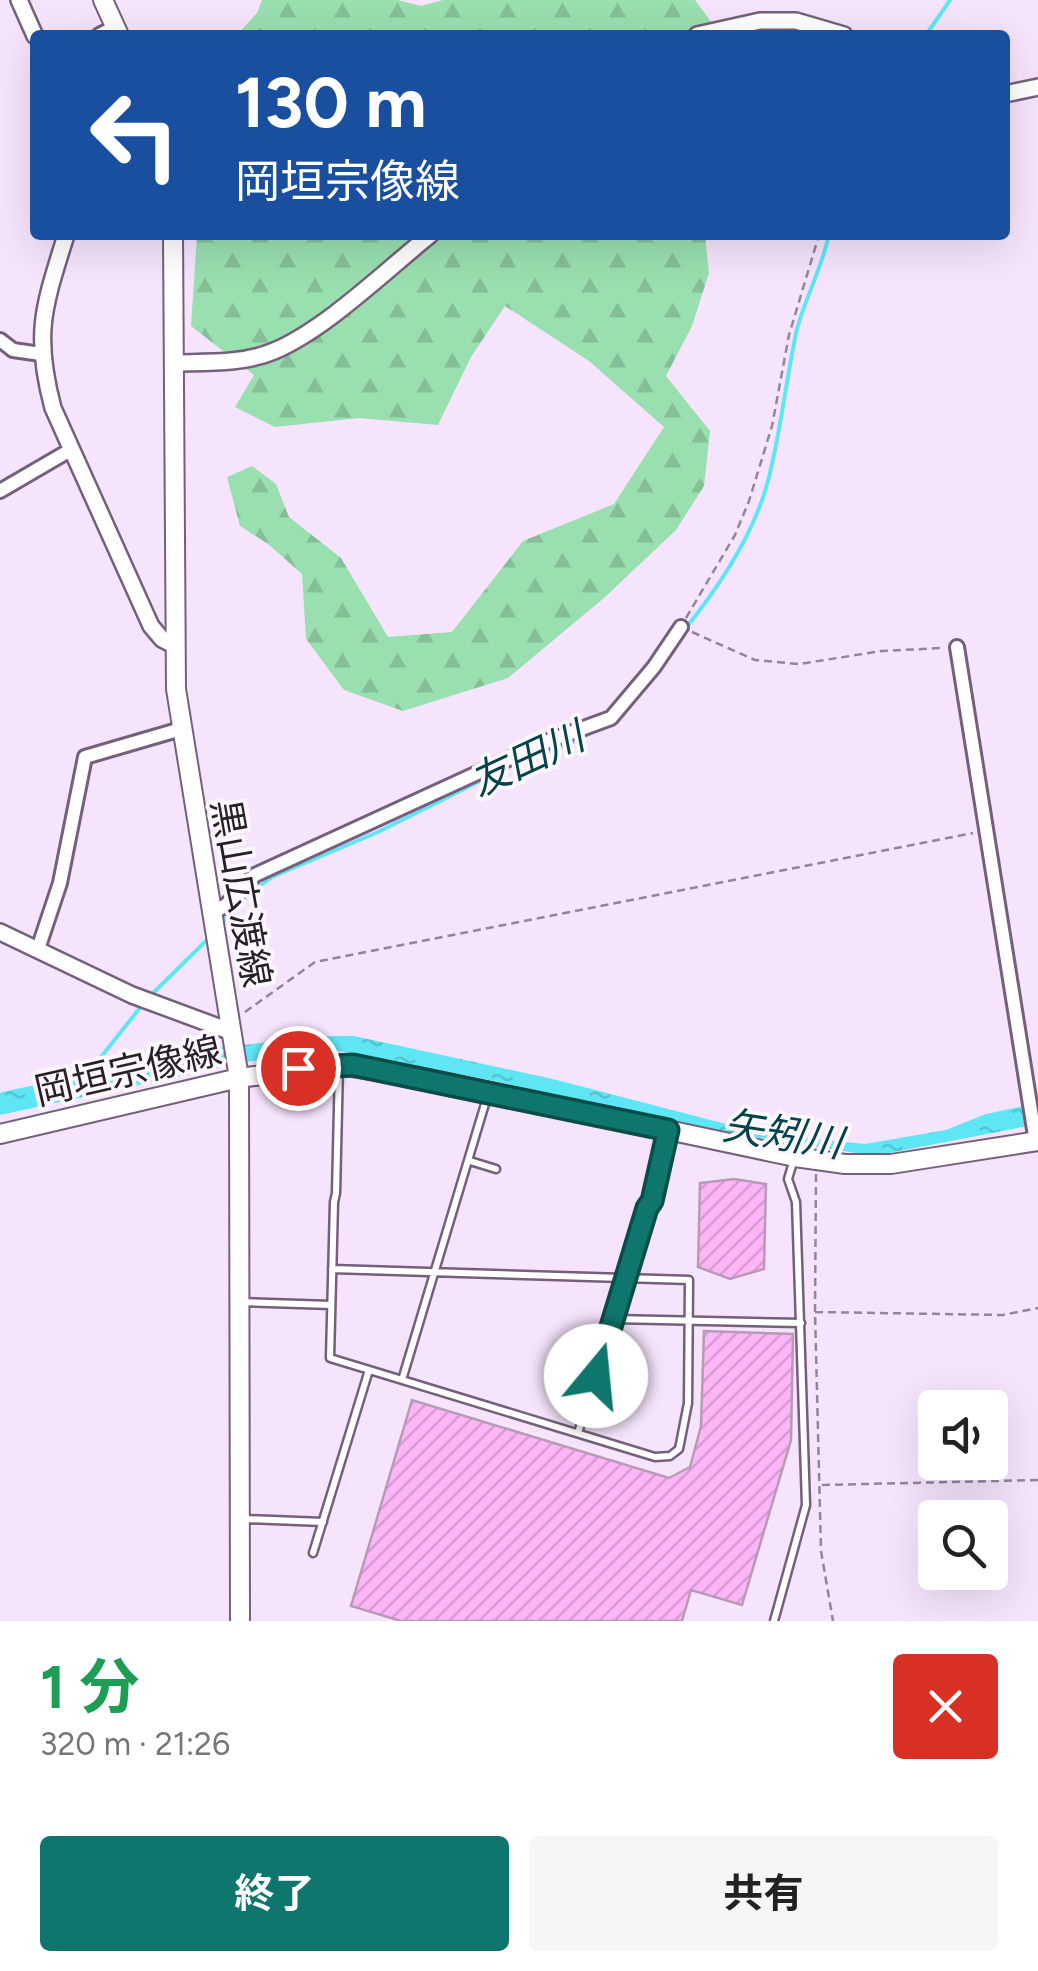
<!DOCTYPE html>
<html lang="ja">
<meta charset="utf-8">
<style>
body{margin:0;font-family:Figtree,"Noto Sans JP",sans-serif;background:#f6f6f6;color:#222;height:100vh;display:flex;flex-direction:column;font-size:38px;white-space:nowrap}
*{box-sizing:border-box;margin:0}
p{font-size:32px;color:#767676}
.icon{flex:none;width:55px;height:55px;fill:none;stroke:currentColor;stroke-width:2;stroke-linecap:round;stroke-linejoin:round}
.map{position:relative;height:1621px;overflow:hidden}
.drawer{display:flex;flex-direction:column;background:#fff;flex:1}
.drawer>*{flex:none}
.banner{position:absolute;left:30px;top:30px;width:980px;height:210px;border-radius:10px;box-shadow:0 10px 40px #0002;background:#1a4fa0;color:#fff;overflow:hidden}
.tools{position:absolute;left:918px;top:1390px;display:grid;gap:20px}
.tools a{display:grid;place-items:center;width:90px;height:90px;border-radius:10px;background:#fff;box-shadow:0 10px 40px #0002;font-size:50px}
.pin{position:absolute;display:grid;place-items:center;width:85px;height:85px;color:#fff;margin:-42px;border:5px solid #fff;border-radius:50%;box-shadow:0 2px 10px #0007}
.me{position:absolute;width:110px;margin:-55px;rotate:17deg;stroke-linejoin:round;filter:drop-shadow(0 0 8px #0008)}
.turn{display:flex;align-items:center;gap:35px;height:210px;padding:0 40px;font-size:45px}
.turn .icon{width:130px;height:130px;stroke-width:2.5}
.turn b{display:block;font-size:70px;line-height:85px}
.round{display:grid;place-items:center;flex:none;width:105px;height:105px;border-radius:10px;background:#f6f6f6}
.overview{display:flex;align-items:center;justify-content:space-between;height:170px;padding:0 40px}
h1{font-size:60px;font-weight:700;line-height:75px;color:#1e9e55}
.primary-button{display:flex;gap:20px;margin-top:auto;padding:20px 40px}
.primary-button a{flex:1;height:115px;border-radius:10px;background:#0f766e;color:#fff;font-size:40px;font-weight:700;line-height:115px;text-align:center}
.primary-button a+a{background:#f6f6f6;color:#222}
.map>svg:first-child{display:block}
.forest{fill:url(#forest-firs)}
.water{fill:url(#water-ripples)}
.lines{fill:none;stroke-linecap:round;stroke-linejoin:round}
.stream{stroke:#5fe6f4;stroke-width:4}
.building{fill:url(#building-hatch);stroke:#b79bb4;stroke-width:2.5}
.service-casing{stroke:#75607b;stroke-width:11}
.minor-casing{stroke:#75607b;stroke-width:18}
.tertiary-casing{stroke:#75607b;stroke-width:20}
.secondary-casing{stroke:#75607b;stroke-width:22}
.path{stroke:#938597;stroke-width:2.5;stroke-dasharray:8 5;stroke-linecap:butt}
.service{stroke:#fff;stroke-width:6}
.minor{stroke:#fff;stroke-width:12}
.tertiary{stroke:#fff;stroke-width:15}
.secondary{stroke:#fff;stroke-width:18}
.route-casing{stroke:#0a4d48;stroke-width:25}
.route{stroke:#0f766e;stroke-width:18}
.labels{text-anchor:middle;stroke-width:8;stroke-linejoin:round;paint-order:stroke}
.street-label{font-size:38px;fill:#281f2a;stroke:#fbf7fd}
.water-label{font-size:40px;font-style:italic;fill:#02444a;stroke:#fbf7fd}
</style>
<div class="map">
<svg width="1038" height="1621" viewBox="0 0 1038 1621">
<defs>
<pattern id="forest-firs" width="22" height="20" patternUnits="userSpaceOnUse" patternTransform="scale(2.5)"><rect width="22" height="20" fill="#9adfb0"/><path d="M5 1l3.5 6h-7zM16 11l3.5 6h-7z" fill="#85bf98"/></pattern>
<pattern id="water-ripples" width="26" height="14" patternUnits="userSpaceOnUse" patternTransform="scale(2.5)"><rect width="26" height="14" fill="#5fe6f4"/><path d="M2 4q2-2 4 0t4 0M15 11q2-2 4 0t4 0" fill="none" stroke="#53c5d1"/></pattern>
<pattern id="building-hatch" width="6" height="6" patternUnits="userSpaceOnUse" patternTransform="scale(2.5)"><rect width="6" height="6" fill="#fcb5f7"/><path d="M-1 1l2-2M0 6l6-6M5 7l2-2" fill="none" stroke="#d89bd4"/></pattern>
</defs>
<rect width="100%" height="100%" fill="#f6e4fc"/>
<!-- forest -->
<path class="forest" d="M262 0H398L421 6 443 0H695L721 35H237L257 13Z
M197 235H705L709 273 692 326 666 376 710 431 704 486 676 530 604 598 508 678 403 711 344 690 306 639 302 574 268 544 240 526 227 477 252 466 276 484 289 517 341 558 388 637 452 632 523 541 614 504 664 427 589 361 505 306 471 357 438 425 359 418 275 427 235 407 254 375 191 326Z"/>
<!-- water -->
<path class="water" d="M331 1036H354L553 1079 722 1123 796 1137 865 1144 946 1130 986 1114 1038 1103V1124L889 1153H856L715 1131 499 1082 334 1050 245 1062 0 1115V1093L11 1090 223 1047Z"/>
<g class="lines">
<!-- stream -->
<path class="stream" d="M926 35 950 0
M685 629C719 587 754 533 768 481 781 431 786 379 797 329 806 296 821 270 829 235
M219 926 247 895 272 877 378 832 512 765 571 743 602 727
M149 997 210 937
M72 1079 90 1071 143 1004"/>
</g>
<!-- building -->
<path class="building" d="M734 1179 766 1184 764 1269 730 1279 698 1267 700 1183Z
M704 1331 793 1334 791 1440 742 1605 691 1590 682 1621H401L351 1606 412 1400 669 1478 690 1467 701 1426Z"/>
<g class="lines">
<!-- service casing -->
<g class="service-casing">
<path id="service" d="M470 1161 496 1169
M332 1269 689 1280 688 1403 679 1449 670 1456 655 1457 330 1358 334 1202 336 1193 339 1066
M241 1302 331 1305
M614 1319 801 1323
M402 1380 488 1094
M578 1433 647 1207 652 1201 668 1131
M245 1519 323 1522
M313 1553 369 1370
M774 1621 806 1505 796 1202 788 1179 794 1159"/>
</g>
<!-- minor casing -->
<g class="minor-casing">
<path id="minor" d="M99 35 115 27
M0 340 13 350 41 354
M0 491 72 449
M957 647 1036 1142
M211 914 226 905 255 875 543 743 611 718 654 667 681 627
M38 949 60 883 85 757 181 729"/>
</g>
<!-- tertiary casing -->
<g class="tertiary-casing">
<path id="tertiary" d="M19 0 35 36
M697 35 760 21H796L844 35
M1005 94 1038 87
M66 235C44 306 33 333 53 408L151 626 162 639 174 645
M174 363C206 362 244 364 274 351 326 329 385 271 430 235
M0 932 132 995 232 1032"/>
</g>
<!-- secondary casing -->
<g class="secondary-casing">
<path id="secondary" d="M103 0 119 35
M173 235 176 689 239 1078 240 1621
M0 1134 239 1078 339 1065 419 1077 795 1157 845 1164H891L1038 1141"/>
</g>
<!-- path -->
<path class="path" d="M686 618 735 535 749 501 772 426 789 335 819 235
M692 632 755 660 799 664 882 651 942 648
M245 1012 315 962 973 833
M816 1174 815 1312 821 1551 833 1621
M815 1312 1003 1315 1038 1308
M822 1485 1038 1480"/>
<!-- service -->
<use href="#service" class="service"/>
<!-- minor -->
<use href="#minor" class="minor"/>
<!-- tertiary -->
<use href="#tertiary" class="tertiary"/>
<!-- secondary -->
<use href="#secondary" class="secondary"/>
</g>
<g class="lines">
<!-- route casing -->
<g class="route-casing">
<path id="route" d="M298 1068 353 1065 668 1130 652 1201 647 1208 596 1376"/>
</g>
<!-- route -->
<use href="#route" class="route"/>
</g>
<g class="labels">
<!-- street labels -->
<g class="street-label">
<text transform="translate(241 893) rotate(80)" y="13">黒山広渡線</text>
<text transform="translate(128 1071) rotate(-13)" y="13">岡垣宗像線</text>
</g>
<!-- water labels -->
<g class="water-label">
<text transform="translate(527 759) rotate(-25)" y="14">友田川</text>
<text transform="translate(783 1134) rotate(9)" y="14">矢矧川</text>
</g>
</g>
</svg>
<div class="tools">
<a><svg class="icon" aria-label="sound" viewBox="0 0 24 24"><path d="M4 9h4l5-4v14l-5-4H4zM17 9q2 3 0 6"/></svg></a>
<a><svg class="icon" aria-label="search" viewBox="0 0 24 24"><circle cx="10" cy="10" r="6"/><path d="M15 15l6 6"/></svg></a>
</div>
<div class="pin" style="left:298px;top:1068px;background:#d93025"><svg class="icon" aria-label="arrive" viewBox="0 0 24 24"><path d="M6 21V4h12l-3 4 3 4H6"/></svg></div>
<svg class="me" style="left:596px;top:1376px" viewBox="-20 -20 40 40"><circle r="19" fill="#fff"/><path d="M0-13L10 11 0 6-10 11z" fill="#0f766e"/></svg>
<div class="banner">
<div class="turn"><svg class="icon" aria-label="left" viewBox="0 0 24 24"><path d="M17 20v-9H6M10 6l-5 5 5 5"/></svg><div><b>130 m</b>岡垣宗像線</div></div>
</div>
</div>
<section class="drawer">
<div class="overview"><div><h1>1 分</h1><p>320 m · 21:26</p></div><a class="round" style="background:#d93025;color:#fff"><svg class="icon" aria-label="close" viewBox="0 0 24 24"><path d="M6 6l12 12M18 6L6 18"/></svg></a></div>
<div class="primary-button"><a>終了</a><a>共有</a></div>
</section>
